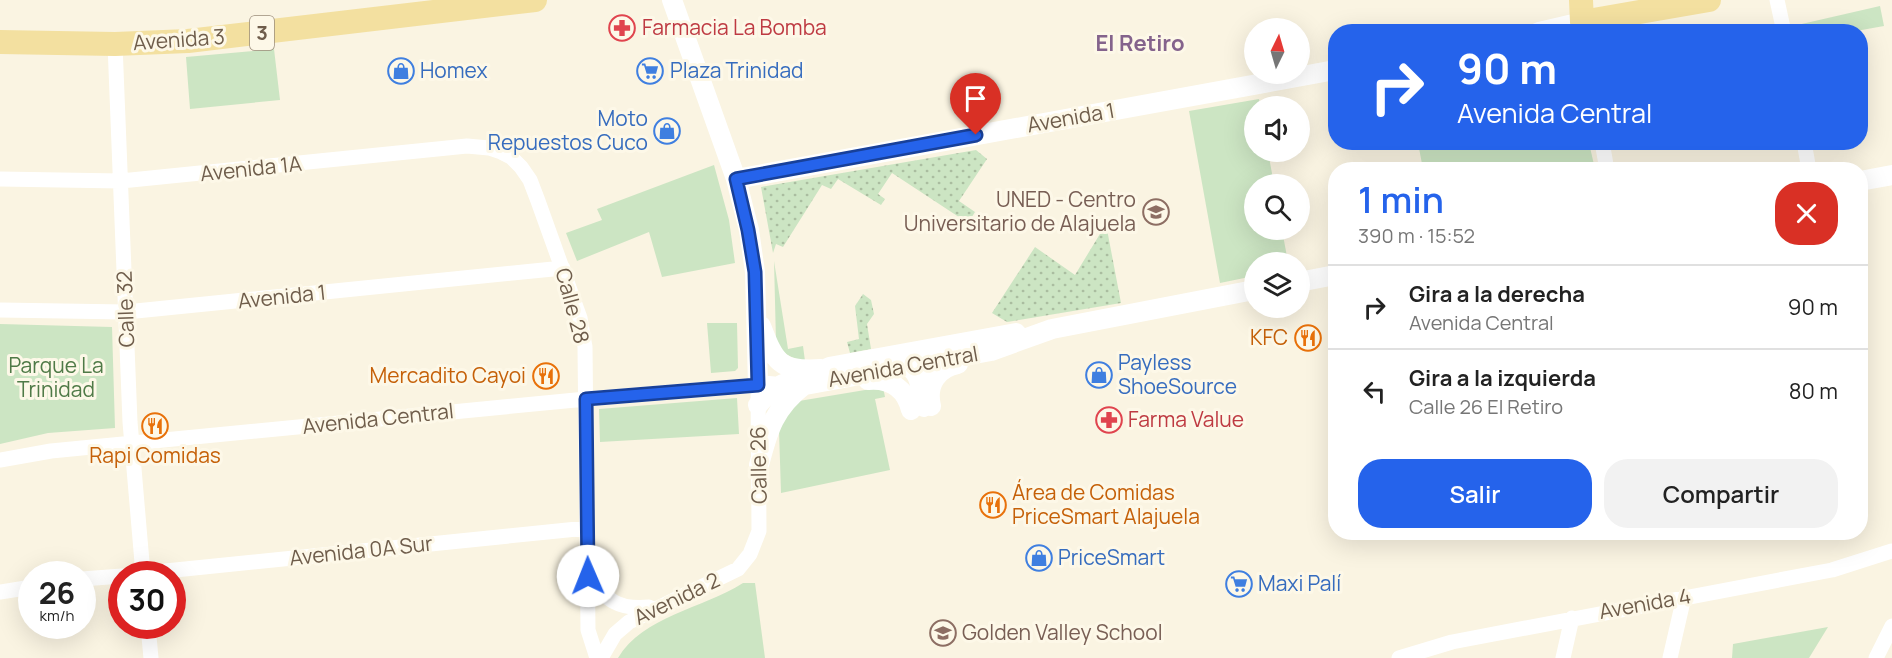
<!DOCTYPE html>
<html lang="es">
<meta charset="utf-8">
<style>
body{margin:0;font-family:Manrope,sans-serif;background:#f2f2f2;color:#222;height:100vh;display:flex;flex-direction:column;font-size:22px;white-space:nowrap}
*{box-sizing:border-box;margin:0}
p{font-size:20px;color:#767676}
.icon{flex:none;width:33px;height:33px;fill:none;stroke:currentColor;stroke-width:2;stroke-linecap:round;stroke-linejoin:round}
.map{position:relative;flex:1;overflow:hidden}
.panel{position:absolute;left:1328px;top:162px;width:540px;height:378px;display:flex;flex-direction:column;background:#fff;border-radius:24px;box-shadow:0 6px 24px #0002}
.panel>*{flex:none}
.top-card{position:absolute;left:1328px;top:24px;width:540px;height:126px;border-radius:24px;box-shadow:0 6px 24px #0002;background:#2563eb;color:#fff;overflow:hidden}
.needle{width:39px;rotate:5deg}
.fabs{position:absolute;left:1244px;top:18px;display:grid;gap:12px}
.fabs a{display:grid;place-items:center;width:66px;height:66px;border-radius:50%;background:#fff;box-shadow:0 6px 24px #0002;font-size:30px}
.speed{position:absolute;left:18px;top:561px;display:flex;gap:12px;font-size:30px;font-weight:700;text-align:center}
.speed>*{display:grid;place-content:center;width:78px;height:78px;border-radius:50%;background:#fff;box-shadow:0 6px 24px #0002;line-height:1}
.speed small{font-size:15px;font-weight:400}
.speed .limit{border:9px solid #d22;background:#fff;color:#111}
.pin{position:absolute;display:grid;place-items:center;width:51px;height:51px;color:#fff;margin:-62px -26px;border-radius:50% 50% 50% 0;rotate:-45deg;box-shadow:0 0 6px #0007}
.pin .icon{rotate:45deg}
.me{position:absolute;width:66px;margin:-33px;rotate:359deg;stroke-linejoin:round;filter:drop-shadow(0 0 4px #0008)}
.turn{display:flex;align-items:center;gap:21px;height:126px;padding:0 30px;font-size:27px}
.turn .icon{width:78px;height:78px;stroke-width:2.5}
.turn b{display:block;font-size:42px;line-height:51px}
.round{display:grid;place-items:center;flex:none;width:63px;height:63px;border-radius:24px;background:#f2f2f2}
.summary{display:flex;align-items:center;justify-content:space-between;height:102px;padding:0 30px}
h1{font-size:36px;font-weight:600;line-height:45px;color:#2563eb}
.button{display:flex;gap:12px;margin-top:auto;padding:12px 30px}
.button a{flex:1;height:69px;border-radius:24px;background:#2563eb;color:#fff;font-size:24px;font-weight:600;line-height:69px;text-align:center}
.button a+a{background:#f2f2f2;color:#222}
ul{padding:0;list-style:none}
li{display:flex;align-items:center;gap:18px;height:84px;padding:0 30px;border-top:2px solid #e0e0e0}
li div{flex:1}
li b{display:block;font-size:22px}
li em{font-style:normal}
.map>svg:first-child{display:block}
.green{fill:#cce5c3}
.garden{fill:url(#garden-dots)}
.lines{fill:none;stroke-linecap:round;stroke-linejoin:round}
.minor{stroke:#fff;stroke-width:15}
.tertiary{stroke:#fff;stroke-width:20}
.primary{stroke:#f3e0a0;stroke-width:24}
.route-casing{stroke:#184099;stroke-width:15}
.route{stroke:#2563eb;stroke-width:10}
.labels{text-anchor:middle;stroke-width:6;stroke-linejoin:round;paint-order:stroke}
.shield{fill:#fdf8e8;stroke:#9a8c7a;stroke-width:1.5}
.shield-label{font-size:20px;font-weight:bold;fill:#6f5d4b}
.health-label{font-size:21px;fill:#be3a42;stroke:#fdf8e8;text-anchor:start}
.street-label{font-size:21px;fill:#6f5d4b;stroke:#fdf8e8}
.shop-label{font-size:21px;fill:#366cbe;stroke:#fdf8e8;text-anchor:start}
.education-label{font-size:21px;fill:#785e54;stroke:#fdf8e8;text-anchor:end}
.food-label{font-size:21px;fill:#c56008;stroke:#fdf8e8;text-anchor:end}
.park-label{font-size:21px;fill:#4f7a47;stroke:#fdf8e8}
.neighbourhood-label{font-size:22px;font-weight:bold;fill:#84638c;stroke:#fdf8e8}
</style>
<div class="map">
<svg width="1892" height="658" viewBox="0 0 1892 658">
<defs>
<pattern id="garden-dots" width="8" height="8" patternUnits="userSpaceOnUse" patternTransform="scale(1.5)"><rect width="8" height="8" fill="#cce5c3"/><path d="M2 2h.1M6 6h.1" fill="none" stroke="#aabda0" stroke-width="1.8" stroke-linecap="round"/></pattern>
</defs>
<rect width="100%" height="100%" fill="#faf4e2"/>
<!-- green -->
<path class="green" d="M1880 6 1884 26 1856 31H1794L1793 26Z
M274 49 280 100 190 109 186 57Z
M1259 99 1260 106H1254V152H1268L1274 184H1254V230H1282L1288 262H1254V276L1220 283 1189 111Z
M1418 143H1589L1595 169H1423Z
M714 165 729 220 735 263 662 277 649 232 577 261 566 233 602 220 597 209Z
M774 261 788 349 803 346 805 361C791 358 784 355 776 342Z
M707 323H737L738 368 735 371 711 373Z
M0 324 112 327 115 428 48 433 0 444Z
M883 387 885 397 875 399 890 470 781 493 779 430 784 418 799 401Z
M737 398 739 434 600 442 599 409Z
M743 583H755L765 658H618C643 616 702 609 743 583Z
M1828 627 1809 658H1732L1733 644Z"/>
<!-- garden -->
<path class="garden" d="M976 150 987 159 959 201 975 212 968 223 892 173 878 194 885 199 881 205 838 179 831 189 822 185 783 247 776 244 773 253 761 187Z
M1106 224 1121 303 1007 322 992 313 1035 247 1075 275Z
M863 294 871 300 874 314 867 324 871 349 850 353 847 342 859 339 855 306Z"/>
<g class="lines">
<!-- minor -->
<path class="minor" d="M1777 0 1784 32
M115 44 130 422 143 574
M1602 142 1607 170
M1804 142 1809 170
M0 179 121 181 467 146 489 148 501 152 511 157 521 167 530 180 538 201 580 318 585 347 588 630 597 658
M0 310 126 312 563 268
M0 460 51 451 586 399 758 385 759 531 750 554 738 569 629 622 615 634 601 658
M136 574 587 528
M588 576C607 600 617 610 649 607
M82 579 122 576
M0 592 32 587
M148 626 151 658
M1399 658 1452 642 1832 570 1892 551
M1563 658 1572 618
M1670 658 1684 597
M1876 658 1892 626"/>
<!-- tertiary -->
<path class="tertiary" d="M672 0 736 179 749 230 755 272 758 385
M1539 32 1582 22
M736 179 1335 70
M1860 181 1892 175
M1299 282 1335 275
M761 326C775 362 779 372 821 369
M900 362C922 370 920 387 924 407
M829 367 1016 333
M868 380C890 378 906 389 911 410
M758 385 789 388 991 351 1052 329 1254 290
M758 405 770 391 783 384
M931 406C926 385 937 368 958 364
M759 465C768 430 774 408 804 385"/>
<!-- primary -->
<path class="primary" d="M1581 0 1582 22 1709 0
M0 42 115 44 188 41 535 0"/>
</g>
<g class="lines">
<!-- route casing -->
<g class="route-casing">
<path id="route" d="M588 576 586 399 758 385 755 272 748 230 736 179 976 135"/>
</g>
<!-- route -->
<use href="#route" class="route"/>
</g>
<!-- icons -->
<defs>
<g id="pharmacy-ring" transform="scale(1.35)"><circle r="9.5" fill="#fdf8e8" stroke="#e0444e" stroke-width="1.5"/><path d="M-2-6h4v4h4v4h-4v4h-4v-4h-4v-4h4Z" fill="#e0444e"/></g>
<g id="shop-ring" transform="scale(1.35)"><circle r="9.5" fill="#fdf8e8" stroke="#3f7fe0" stroke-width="1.5"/><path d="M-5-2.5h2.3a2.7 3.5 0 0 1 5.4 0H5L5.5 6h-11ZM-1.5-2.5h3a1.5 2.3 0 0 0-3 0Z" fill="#3f7fe0"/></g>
<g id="supermarket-ring" transform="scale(1.35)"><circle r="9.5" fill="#fdf8e8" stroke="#3f7fe0" stroke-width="1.5"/><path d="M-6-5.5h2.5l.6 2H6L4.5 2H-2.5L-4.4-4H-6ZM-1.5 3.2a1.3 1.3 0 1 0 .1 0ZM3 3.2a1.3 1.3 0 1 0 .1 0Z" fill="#3f7fe0"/></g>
<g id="university-ring" transform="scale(1.35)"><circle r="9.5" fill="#fdf8e8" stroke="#8d6e63" stroke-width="1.5"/><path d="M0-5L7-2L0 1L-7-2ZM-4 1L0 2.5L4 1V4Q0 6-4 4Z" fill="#8d6e63"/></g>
<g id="restaurant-ring" transform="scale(1.35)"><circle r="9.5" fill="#fdf8e8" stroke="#e8710a" stroke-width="1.5"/><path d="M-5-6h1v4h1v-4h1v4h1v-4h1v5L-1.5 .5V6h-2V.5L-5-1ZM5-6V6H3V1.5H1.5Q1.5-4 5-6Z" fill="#e8710a"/></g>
<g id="school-ring" transform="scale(1.35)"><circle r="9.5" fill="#fdf8e8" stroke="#8d6e63" stroke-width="1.5"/><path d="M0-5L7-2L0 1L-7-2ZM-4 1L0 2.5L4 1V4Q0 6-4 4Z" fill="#8d6e63"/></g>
</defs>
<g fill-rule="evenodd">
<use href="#pharmacy-ring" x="622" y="28"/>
<use href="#shop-ring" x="401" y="71"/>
<use href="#supermarket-ring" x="650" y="71"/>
<use href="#shop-ring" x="667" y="131"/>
<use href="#university-ring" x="1156" y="212"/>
<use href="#restaurant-ring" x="1308" y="338"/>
<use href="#shop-ring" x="1099" y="375"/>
<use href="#restaurant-ring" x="546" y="376"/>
<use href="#pharmacy-ring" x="1109" y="420"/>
<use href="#restaurant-ring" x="155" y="426"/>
<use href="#restaurant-ring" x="993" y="505"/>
<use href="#shop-ring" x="1039" y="558"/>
<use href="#supermarket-ring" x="1239" y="584"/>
<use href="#school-ring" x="943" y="633"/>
</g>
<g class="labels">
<!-- shield labels -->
<rect class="shield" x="250" y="16" width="24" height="34" rx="4.5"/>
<g class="shield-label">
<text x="262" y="40">3</text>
</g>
<!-- health labels -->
<g class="health-label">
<text x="642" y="35">Farmacia La Bomba</text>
<text x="1128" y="427">Farma Value</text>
</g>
<!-- street labels -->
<g class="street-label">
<text transform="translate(179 40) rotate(-4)" y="7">Avenida 3</text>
<text transform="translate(1071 118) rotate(-10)" y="7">Avenida 1</text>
<text transform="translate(251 169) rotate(-6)" y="7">Avenida 1A</text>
<text transform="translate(282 297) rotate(-6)" y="7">Avenida 1</text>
<text transform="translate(572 306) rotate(75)" y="7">Calle 28</text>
<text transform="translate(126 309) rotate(-92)" y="7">Calle 32</text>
<text transform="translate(903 367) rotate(-10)" y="7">Avenida Central</text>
<text transform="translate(378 419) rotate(-6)" y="7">Avenida Central</text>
<text transform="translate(759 465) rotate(-91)" y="7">Calle 26</text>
<text transform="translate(361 551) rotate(-6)" y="7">Avenida 0A Sur</text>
<text transform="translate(677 599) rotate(-26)" y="7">Avenida 2</text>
<text transform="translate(1645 604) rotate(-10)" y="7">Avenida 4</text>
</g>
<!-- shop labels -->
<g class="shop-label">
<text x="420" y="78">Homex</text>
<text x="670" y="78">Plaza Trinidad</text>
<text x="648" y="126" text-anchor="end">Moto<tspan x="648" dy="24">Repuestos Cuco</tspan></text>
<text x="1118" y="370">Payless<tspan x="1118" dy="24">ShoeSource</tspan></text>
<text x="1058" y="565">PriceSmart</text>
<text x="1258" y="591">Maxi Palí</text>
</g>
<!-- education labels -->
<g class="education-label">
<text x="1136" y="207">UNED - Centro<tspan x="1136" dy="24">Universitario de Alajuela</tspan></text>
<text x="962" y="640" text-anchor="start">Golden Valley School</text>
</g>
<!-- food labels -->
<g class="food-label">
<text x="1288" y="345">KFC</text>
<text x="526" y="383">Mercadito Cayoi</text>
<text x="155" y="463" text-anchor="middle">Rapi Comidas</text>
<text x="1012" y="500" text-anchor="start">Área de Comidas<tspan x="1012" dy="24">PriceSmart Alajuela</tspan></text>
</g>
<!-- park labels -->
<g class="park-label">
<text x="56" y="373">Parque La<tspan x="56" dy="24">Trinidad</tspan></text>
</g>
<!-- neighbourhood labels -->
<g class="neighbourhood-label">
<text x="1140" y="51">El Retiro</text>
</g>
</g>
</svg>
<div class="fabs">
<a><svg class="needle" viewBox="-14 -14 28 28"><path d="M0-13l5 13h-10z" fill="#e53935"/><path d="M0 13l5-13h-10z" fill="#767676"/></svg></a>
<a><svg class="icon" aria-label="sound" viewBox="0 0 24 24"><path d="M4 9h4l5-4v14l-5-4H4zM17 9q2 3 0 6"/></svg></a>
<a><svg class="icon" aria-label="search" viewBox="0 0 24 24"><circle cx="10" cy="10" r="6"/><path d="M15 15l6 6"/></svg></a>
<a><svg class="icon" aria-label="layers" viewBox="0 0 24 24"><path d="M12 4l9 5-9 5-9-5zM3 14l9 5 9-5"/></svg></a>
</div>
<div class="speed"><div>26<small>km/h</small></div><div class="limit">30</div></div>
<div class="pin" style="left:976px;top:135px;background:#d93025"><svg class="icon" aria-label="arrive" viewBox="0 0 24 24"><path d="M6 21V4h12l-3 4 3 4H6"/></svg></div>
<svg class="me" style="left:588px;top:576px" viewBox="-20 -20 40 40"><circle r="19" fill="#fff"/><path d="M0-13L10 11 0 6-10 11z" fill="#2563eb"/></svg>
<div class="top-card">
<div class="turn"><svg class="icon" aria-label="right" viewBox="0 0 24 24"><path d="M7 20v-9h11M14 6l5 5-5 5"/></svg><div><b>90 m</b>Avenida Central</div></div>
</div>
<section class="panel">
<div class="summary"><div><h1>1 min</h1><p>390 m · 15:52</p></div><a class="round" style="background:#d93025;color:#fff"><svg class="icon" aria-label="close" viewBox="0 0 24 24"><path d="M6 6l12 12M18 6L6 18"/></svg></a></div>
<ul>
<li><svg class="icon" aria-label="right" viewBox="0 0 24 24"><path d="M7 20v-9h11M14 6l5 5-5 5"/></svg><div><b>Gira a la derecha</b><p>Avenida Central</p></div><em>90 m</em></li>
<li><svg class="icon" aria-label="left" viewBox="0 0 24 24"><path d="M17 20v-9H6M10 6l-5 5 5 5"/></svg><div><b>Gira a la izquierda</b><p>Calle 26 El Retiro</p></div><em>80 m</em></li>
</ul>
<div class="button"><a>Salir</a><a>Compartir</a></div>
</section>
</div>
